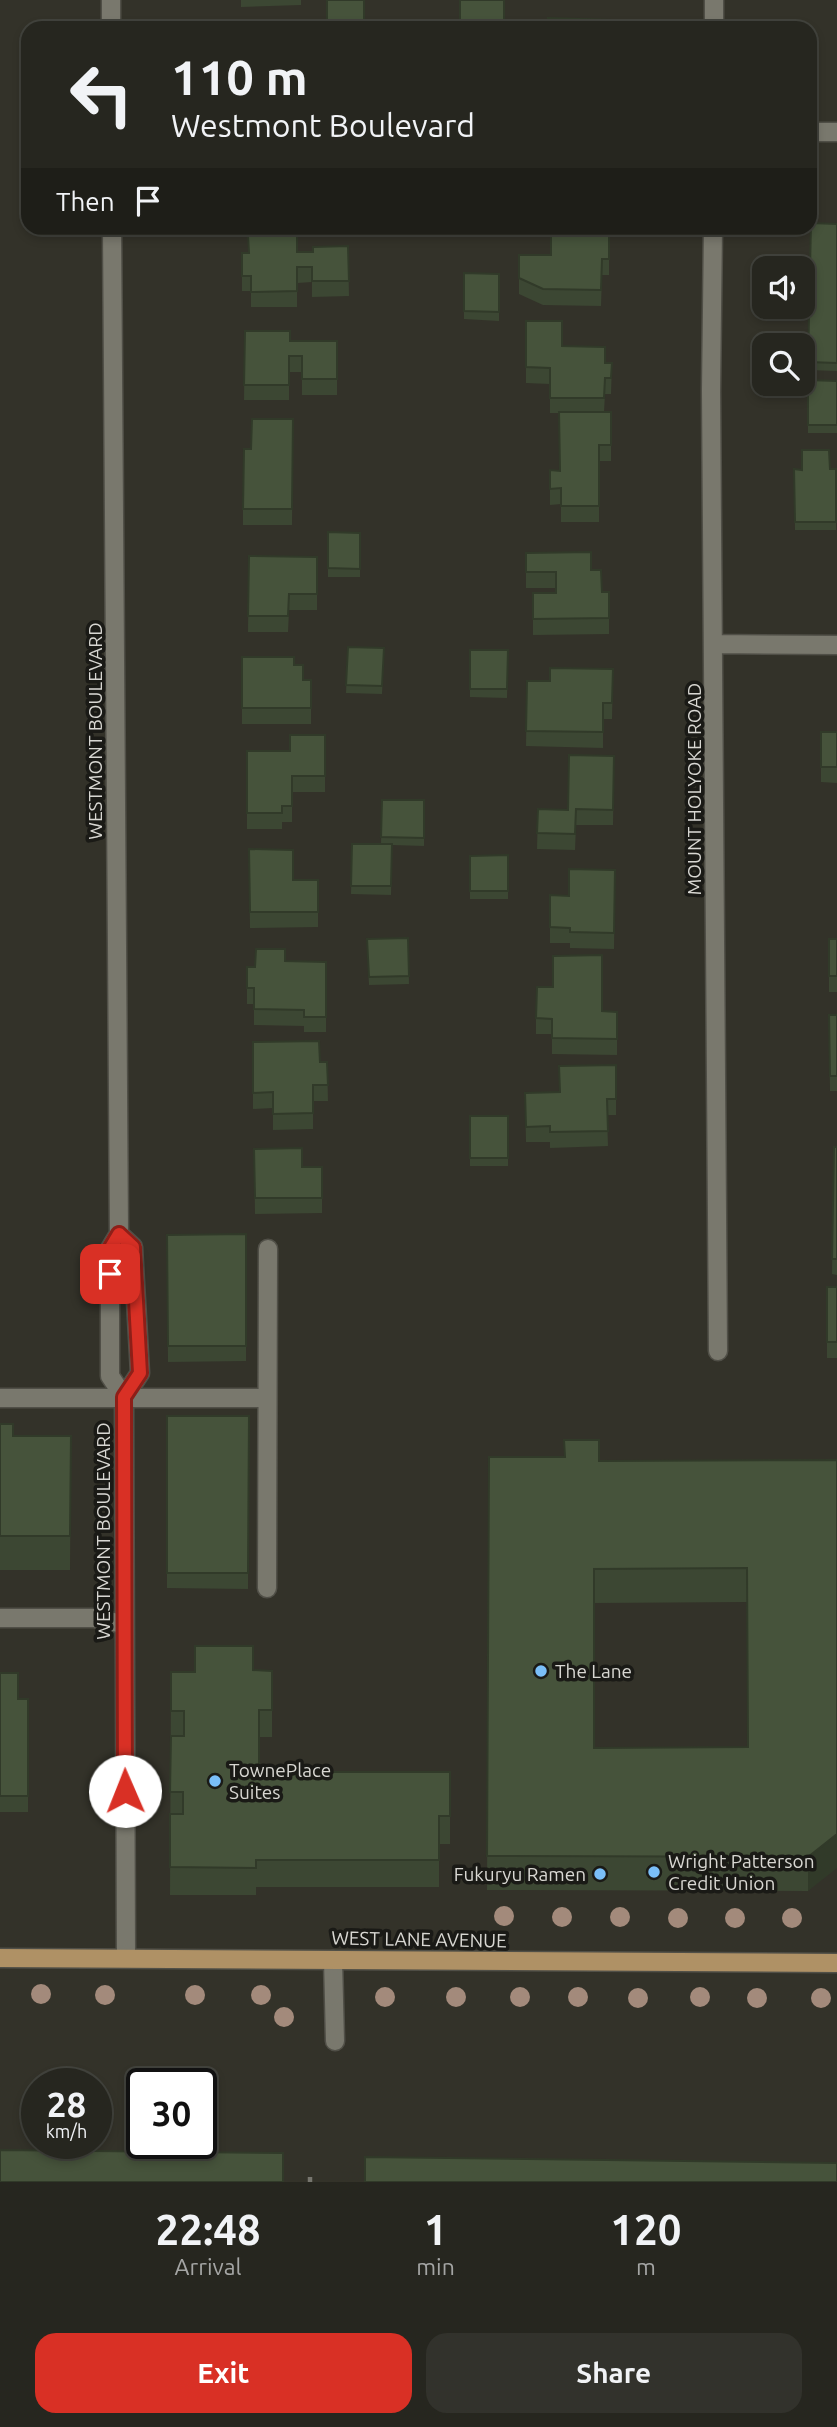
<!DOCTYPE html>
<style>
body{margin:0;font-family:Ubuntu,sans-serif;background:#32322c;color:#f1f3f6;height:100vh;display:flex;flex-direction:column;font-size:26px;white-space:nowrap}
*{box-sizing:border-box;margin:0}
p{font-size:23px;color:#a4a5a4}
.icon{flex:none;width:38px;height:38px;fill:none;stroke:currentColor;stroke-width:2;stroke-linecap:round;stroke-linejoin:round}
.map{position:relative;height:2182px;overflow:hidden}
.panel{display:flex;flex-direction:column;background:#26261f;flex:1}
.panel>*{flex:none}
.top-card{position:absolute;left:21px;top:21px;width:796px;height:214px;border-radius:21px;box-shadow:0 4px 10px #0003,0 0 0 2px #42433d;background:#26261f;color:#f1f3f6;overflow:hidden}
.controls{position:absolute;left:752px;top:256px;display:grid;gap:14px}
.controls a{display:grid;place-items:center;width:63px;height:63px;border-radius:14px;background:#26261f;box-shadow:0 4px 10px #0003,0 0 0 2px #42433d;font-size:35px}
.speed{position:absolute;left:21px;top:2068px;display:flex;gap:14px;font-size:35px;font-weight:700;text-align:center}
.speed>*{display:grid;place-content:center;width:91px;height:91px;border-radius:50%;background:#26261f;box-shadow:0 4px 10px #0003,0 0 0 2px #42433d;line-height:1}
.speed small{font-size:18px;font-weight:400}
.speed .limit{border:4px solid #111;border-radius:10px;background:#fff;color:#111}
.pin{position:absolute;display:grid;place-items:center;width:60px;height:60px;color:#fff;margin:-30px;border-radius:14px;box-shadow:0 4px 10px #0006}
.me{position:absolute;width:77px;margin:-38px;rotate:359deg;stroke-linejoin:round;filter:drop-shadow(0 0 5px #0008)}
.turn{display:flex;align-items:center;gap:24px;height:147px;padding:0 35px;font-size:32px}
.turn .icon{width:91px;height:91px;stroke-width:2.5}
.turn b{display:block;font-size:49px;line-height:60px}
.then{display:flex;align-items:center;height:66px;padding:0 35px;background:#0003;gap:14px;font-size:26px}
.eta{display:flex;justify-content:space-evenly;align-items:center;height:119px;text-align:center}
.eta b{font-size:42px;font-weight:600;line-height:49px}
.cta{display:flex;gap:14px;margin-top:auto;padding:14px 35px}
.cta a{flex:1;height:80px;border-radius:21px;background:#d93025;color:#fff;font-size:28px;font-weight:600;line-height:80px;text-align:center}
.cta a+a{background:#32322c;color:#f1f3f6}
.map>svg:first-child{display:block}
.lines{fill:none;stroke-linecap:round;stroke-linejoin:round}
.service-casing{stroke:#504f47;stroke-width:21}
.minor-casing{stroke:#504f47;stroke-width:21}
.primary-casing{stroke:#504f47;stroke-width:21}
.path{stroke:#76756e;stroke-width:4.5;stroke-dasharray:5 3.5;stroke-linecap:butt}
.service{stroke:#79786d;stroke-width:18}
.minor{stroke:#79786d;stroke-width:18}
.primary{stroke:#af9165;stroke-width:18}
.tree{fill:#a38a7b}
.wall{fill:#3c4733;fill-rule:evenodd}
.shaded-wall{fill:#313a29}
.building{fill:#46533b;stroke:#313a29;stroke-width:2;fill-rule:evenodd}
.route-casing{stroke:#8d1f18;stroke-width:18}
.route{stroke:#d93025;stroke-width:12}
.poi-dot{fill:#7abff8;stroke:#1a1a16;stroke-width:2.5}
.labels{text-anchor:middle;stroke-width:7;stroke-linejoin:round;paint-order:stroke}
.street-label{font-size:19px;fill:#d8d7d2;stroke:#1a1a16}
.poi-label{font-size:19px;fill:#d8d7d2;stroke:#1a1a16;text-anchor:start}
</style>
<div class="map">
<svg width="837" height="2182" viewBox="0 0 837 2182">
<rect width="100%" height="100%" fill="#333229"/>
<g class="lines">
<!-- service casing -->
<g class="service-casing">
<path id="service" d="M0 1398H267
M267 1588 268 1249
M0 1618H94L123 1624
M333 1960 335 2041"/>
</g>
<!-- minor casing -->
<g class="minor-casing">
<path id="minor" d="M111 0V28
M714 0V28
M810 132H837
M112 228 119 1234 110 1249V1376L124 1397
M713 228 711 391 718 1351
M715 644 837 645
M119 1234 133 1247 140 1373 124 1397 126 1958"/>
</g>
<!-- primary casing -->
<g class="primary-casing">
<path id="primary" d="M0 1958 837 1963"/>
</g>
<!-- path -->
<path class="path" d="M310 2182V2174"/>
<!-- service -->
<use href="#service" class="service"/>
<!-- minor -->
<use href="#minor" class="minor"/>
<!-- primary -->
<use href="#primary" class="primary"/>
</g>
<!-- trees -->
<g class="tree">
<circle cx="504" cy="1916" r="10"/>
<circle cx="562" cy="1917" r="10"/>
<circle cx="620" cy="1917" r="10"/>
<circle cx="678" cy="1918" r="10"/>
<circle cx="735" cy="1918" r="10"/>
<circle cx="792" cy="1918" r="10"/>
<circle cx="41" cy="1994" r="10"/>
<circle cx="105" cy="1995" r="10"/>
<circle cx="195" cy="1995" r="10"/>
<circle cx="261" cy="1995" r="10"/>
<circle cx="385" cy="1997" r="10"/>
<circle cx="456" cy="1997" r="10"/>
<circle cx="520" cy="1997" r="10"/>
<circle cx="578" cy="1997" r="10"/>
<circle cx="700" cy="1997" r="10"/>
<circle cx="638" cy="1998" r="10"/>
<circle cx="757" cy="1998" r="10"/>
<circle cx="821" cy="1998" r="10"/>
<circle cx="284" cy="2017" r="10"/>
</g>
<!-- wall -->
<path class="wall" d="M241 0H301V5L241 7Z
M327 0H364V28H327Z
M811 223 837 224V371L808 370Z
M609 228V275H602L601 306 543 305 519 294V255H551Z
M348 246 349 296 312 297V282L297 283V307H251V291H242V253L313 252Z
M464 273 499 274V321L464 319Z
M526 321 562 346 605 363H612L611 394H605L604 412H611V461H599V522H561V504L550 505V470L560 471 559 413H550V384L526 383Z
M245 331 290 341H337V395H302V372H289V400H244Z
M808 380 837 381V433H808Z
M293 419 292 525H243V509L251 449Z
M794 469H836V530H795Z
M328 532 360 533V577H328Z
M526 553 591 570 602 592H609V634L533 635V593H556V588H526Z
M249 556 317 557V610H289L288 632H248Z
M348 647 384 648 382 694 346 693Z
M470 650H508L507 698 470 697Z
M242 657 294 665 303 680H311V724H242Z
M613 669 612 719H603V748L526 746 527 681H550Z
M821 732H837V783L821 782Z
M325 735V792H292V822H282V829H247V751H290Z
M614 756 613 825H576L575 850 537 849 538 809 568 810Z
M382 800H424V846L392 845 391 895 351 894 352 844H381Z
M249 849 293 880H318V927L250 928Z
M508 855V899H470V856Z
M615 870 614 949 570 948V943H550V895L569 896Z
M408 938 409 984 369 985 367 939Z
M829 939H837V992H829Z
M285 961 326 962V1032H304V1026L254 1025V1004H247V967H255Z
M602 1011 617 1012V1055L552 1054V1034H536V1018Z
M829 1015H837V1091H830Z
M253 1042 320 1062H327L328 1101H313V1129L273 1130V1108L253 1109Z
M616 1065V1115H607L608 1146 550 1148V1142H526L525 1093 559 1092Z
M470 1116H508V1166H470Z
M834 1147H837V1275L832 1274Z
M254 1149 302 1167H322V1213L255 1214Z
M246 1234V1361L168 1362 167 1235Z
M827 1287H837V1358H827Z
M167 1416H249L248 1589 167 1588Z
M0 1424 13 1436H71L70 1570H0Z
M564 1440 599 1461 837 1460 808 1891 487 1890 489 1457H564ZM747 1602 748 1747 594 1748V1603Z
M272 1671V1737H259V1772H450V1844H439V1887H256V1895H170L171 1672Z
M0 1673 18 1699H28V1812H0Z"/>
<!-- shaded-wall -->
<path class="shaded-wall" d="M837 1834V1868L808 1891V1857Z"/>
<!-- building -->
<path class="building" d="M327 0H364V24H327Z
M460 0H504V28H460Z
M548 18 610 20V28H548Z
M811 223 837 224V363L808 362Z
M551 228H609V259H602L601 290 543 289 519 278V255H551Z
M297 235V252H313V247L348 246 349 281H312V267H297V291L251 292V276H242V253H249L248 236Z
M464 273 499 274V312L464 311Z
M526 321H562V346L605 347V363H612L611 378H605L604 398H550V368L526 367Z
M245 331H290V341H337V379H302V356H289V385H244Z
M808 380 837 381V425H808Z
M559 412H611V445H599V506H561V488L550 489V470L560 471Z
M252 419H293L292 509H243L244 449H251Z
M802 450H829L830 469H836V522H795L794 469 802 470Z
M328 532 360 533V569L328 568Z
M591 552V570H601L602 592H609V618L533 619V593H556V572H526V553Z
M249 556 317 557V594H289L288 616H248Z
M348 647 384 648 382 686 346 685Z
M470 650H508L507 689H470Z
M242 657H294V665H303V680H311V708H242Z
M550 668 613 669 612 703H603V732L526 731 527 681H550Z
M821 732H837V767H821Z
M290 735H325V776H292V806H282V813H247V751H290Z
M569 755 614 756 613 810 576 809 575 834 537 833 538 809 568 810Z
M382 800H424V838L381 837Z
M352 844H392L391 886H351Z
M249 849 293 850V880H318V912H250Z
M508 855V891H470V856Z
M569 869 615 870 614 933 570 932V928L550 927V895L569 896Z
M408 938 409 976 369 977 367 939Z
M829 939H837V976H829Z
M256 949H285V961L326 962V1017H304V1010L254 1009V988H247V967H255Z
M602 955V1011L617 1012V1039L552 1038V1019L536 1018 537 987H553V956Z
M829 1015H837V1076H830Z
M319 1041 320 1062H327L328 1085H313V1113L273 1114V1092L253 1093V1042Z
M616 1065V1099H607L608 1131 550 1132V1126L526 1127 525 1093 560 1092 559 1066Z
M470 1116H508V1158H470Z
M834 1147H837V1259H832Z
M302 1148V1167H322V1198H255L254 1149Z
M246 1234V1346H168L167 1235Z
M827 1287H837V1342H827Z
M167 1416H249L248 1573H167Z
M0 1424H13V1436H71L70 1536H0Z
M564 1440H599V1461L837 1460V1834L808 1857 487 1856 489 1457H565ZM747 1568 748 1747 594 1748V1569Z
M195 1646H253V1670L272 1671V1710H259V1772H450V1816H439V1860H256V1868L170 1867V1814H183V1792H170L171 1736H184V1711H171V1672H195Z
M0 1673H18V1699H28V1796H0Z
M0 2150 283 2153V2182H0Z
M365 2157 837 2163V2182H365Z"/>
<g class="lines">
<!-- route casing -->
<g class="route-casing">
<path id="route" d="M110 1274V1249L119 1234 133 1247 140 1373 124 1397 125 1791"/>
</g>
<!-- route -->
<use href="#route" class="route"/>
</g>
<!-- markers -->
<g class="poi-dot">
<circle cx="541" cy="1671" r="7"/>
<circle cx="215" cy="1781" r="7"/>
<circle cx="654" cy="1872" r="7"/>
<circle cx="600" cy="1874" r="7"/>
</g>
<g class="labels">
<!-- street labels -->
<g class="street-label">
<text transform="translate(95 731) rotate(-90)" y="7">WESTMONT BOULEVARD</text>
<text transform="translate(694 789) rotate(-90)" y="7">MOUNT HOLYOKE ROAD</text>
<text transform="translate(103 1531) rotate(-90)" y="7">WESTMONT BOULEVARD</text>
<text transform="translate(419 1939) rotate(1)" y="7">WEST LANE AVENUE</text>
</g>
<!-- poi labels -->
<g class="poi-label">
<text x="555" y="1678">The Lane</text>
<text x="229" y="1777">TownePlace<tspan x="229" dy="22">Suites</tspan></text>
<text x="668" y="1868">Wright Patterson<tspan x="668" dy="22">Credit Union</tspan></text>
<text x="586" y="1881" text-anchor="end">Fukuryu Ramen</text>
</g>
</g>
</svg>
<div class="controls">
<a><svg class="icon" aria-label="sound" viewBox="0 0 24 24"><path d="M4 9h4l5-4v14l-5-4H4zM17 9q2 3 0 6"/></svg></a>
<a><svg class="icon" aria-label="search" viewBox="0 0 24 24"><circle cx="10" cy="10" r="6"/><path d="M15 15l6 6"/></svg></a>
</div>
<div class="speed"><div>28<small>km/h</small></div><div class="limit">30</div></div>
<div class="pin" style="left:110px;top:1274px;background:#d93025"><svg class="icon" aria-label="arrive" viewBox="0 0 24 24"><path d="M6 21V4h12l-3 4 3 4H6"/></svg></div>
<svg class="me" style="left:125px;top:1791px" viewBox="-20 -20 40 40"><circle r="19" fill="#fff"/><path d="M0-13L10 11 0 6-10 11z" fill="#d93025"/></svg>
<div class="top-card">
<div class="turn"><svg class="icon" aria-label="left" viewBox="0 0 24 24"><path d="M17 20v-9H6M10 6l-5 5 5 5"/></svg><div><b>110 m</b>Westmont Boulevard</div></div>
<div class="then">Then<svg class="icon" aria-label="arrive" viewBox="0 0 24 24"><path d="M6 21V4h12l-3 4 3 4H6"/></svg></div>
</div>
</div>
<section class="panel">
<div class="eta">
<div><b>22:48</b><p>Arrival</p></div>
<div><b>1</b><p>min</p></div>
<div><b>120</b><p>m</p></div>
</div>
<div class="cta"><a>Exit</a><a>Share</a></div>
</section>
